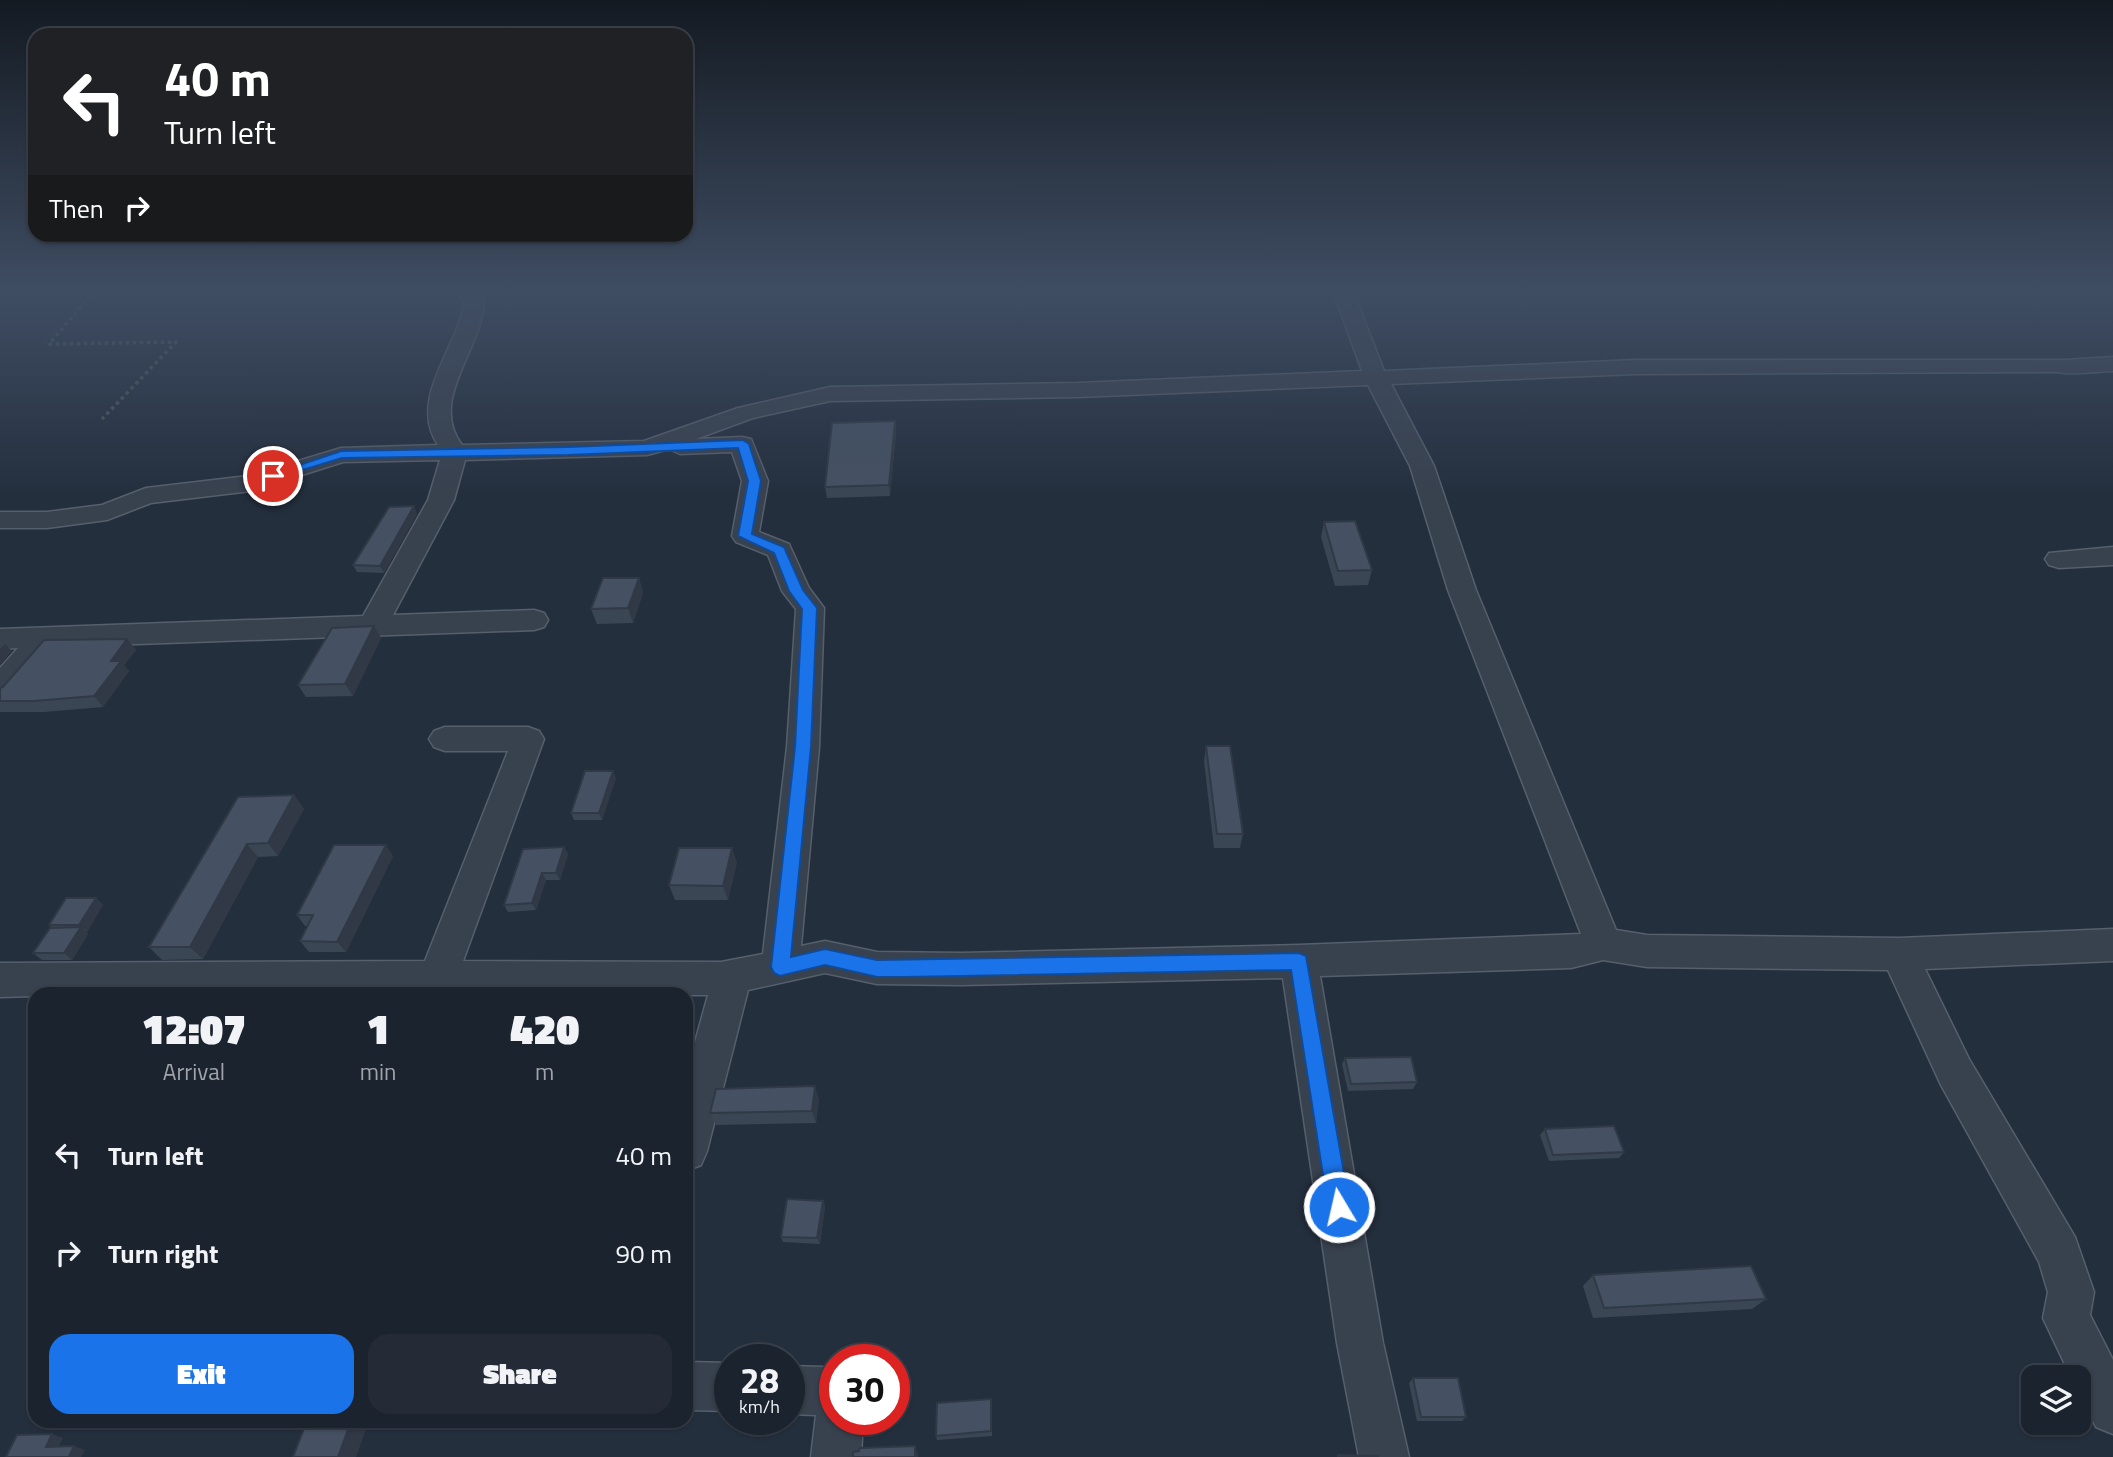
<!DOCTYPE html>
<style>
body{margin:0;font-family:"Titillium Web",sans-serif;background:#242b36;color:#f1f3f6;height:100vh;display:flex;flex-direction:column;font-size:26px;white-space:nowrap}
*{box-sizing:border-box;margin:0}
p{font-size:23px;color:#a0a4aa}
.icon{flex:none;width:38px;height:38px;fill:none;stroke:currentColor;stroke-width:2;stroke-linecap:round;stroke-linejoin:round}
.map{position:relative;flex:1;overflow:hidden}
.details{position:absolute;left:28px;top:987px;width:665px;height:441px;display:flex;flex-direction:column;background:#1b232e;border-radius:21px;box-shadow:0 2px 5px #0004,0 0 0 2px #39404a}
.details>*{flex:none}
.top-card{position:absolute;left:28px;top:28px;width:665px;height:214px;border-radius:21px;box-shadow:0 2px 5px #0004,0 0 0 2px #39404a;background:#202124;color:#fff;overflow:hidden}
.buttons{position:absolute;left:2021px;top:1365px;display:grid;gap:14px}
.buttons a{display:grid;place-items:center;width:70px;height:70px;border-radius:14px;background:#1b232e;box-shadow:0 2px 5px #0004,0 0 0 2px #39404a;font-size:35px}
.speed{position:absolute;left:714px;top:1344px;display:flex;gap:14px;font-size:35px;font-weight:700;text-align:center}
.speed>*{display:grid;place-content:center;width:91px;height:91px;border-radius:50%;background:#1b232e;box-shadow:0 2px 5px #0004,0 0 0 2px #39404a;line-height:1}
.speed small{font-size:18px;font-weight:400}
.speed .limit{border:10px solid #d22;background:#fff;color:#111}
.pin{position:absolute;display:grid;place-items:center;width:60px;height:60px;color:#fff;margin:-30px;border:4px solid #fff;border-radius:50%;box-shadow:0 2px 7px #0007}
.me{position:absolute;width:77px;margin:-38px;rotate:351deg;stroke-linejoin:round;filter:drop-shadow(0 0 5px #0008)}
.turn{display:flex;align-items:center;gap:24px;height:147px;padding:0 21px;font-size:32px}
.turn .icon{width:91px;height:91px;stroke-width:2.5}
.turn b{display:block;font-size:49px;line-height:60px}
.then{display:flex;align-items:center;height:66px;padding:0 21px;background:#0003;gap:14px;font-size:26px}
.eta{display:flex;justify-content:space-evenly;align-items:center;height:119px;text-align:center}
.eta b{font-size:42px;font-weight:800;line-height:49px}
.primary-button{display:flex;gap:14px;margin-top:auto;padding:14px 21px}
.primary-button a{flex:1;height:80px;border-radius:21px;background:#1a73e8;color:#fff;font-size:28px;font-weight:800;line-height:80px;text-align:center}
.primary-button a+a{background:#242b36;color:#f1f3f6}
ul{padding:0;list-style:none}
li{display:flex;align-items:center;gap:21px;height:98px;padding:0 21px}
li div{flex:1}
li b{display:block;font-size:26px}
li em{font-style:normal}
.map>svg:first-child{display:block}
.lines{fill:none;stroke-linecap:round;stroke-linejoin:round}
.minor-casing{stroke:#565f6c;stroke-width:3}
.path{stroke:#44595c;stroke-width:3.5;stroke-dasharray:3.5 3.5;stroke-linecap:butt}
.minor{fill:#38414e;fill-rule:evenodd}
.wall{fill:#3b4654}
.shaded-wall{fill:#303945}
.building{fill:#455162;stroke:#303945;stroke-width:2}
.route{fill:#1a73e8;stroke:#114b97;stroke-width:2}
</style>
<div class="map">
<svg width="2113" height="1457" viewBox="0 0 2113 1457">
<rect width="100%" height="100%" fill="#242f3e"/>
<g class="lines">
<!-- minor casing -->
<g class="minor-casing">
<path id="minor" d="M453 291H477L484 299C485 347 427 399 462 445L644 441 738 408 830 387 1078 383 1362 371 1333 291H1353L1384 371 1636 360H2065L2113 357V371C2094 371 2076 376 2058 372L1636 374 1391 384 1434 466 1476 590 1616 930 1647 935 1899 938 2113 929V961L1925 969 1969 1059 2075 1237 2094 1292 2090 1315 2113 1360V1434L2096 1427 2079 1393V1377H2071L2043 1318 2048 1292 2039 1262 1941 1085 1888 970 1647 967 1603 960 1571 968 1320 976 1383 1343 1409 1457H1359L1337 1343 1283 978 961 985 877 984 825 973 748 990 707 1151 701 1165 686 1171V1075L708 995 35 994V996L0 997V963L425 961 508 751H445L434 747 429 739 434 731 445 727H528L539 731 544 739 463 961 721 962 763 954 787 747 796 609 782 591 768 555 736 542 732 536 742 481 732 452 680 454 669 449 647 455 465 460 454 500 393 615 534 610 544 613 548 620 544 627 534 630 53 647 11 696 0 699V668L18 648 0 649V629L363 616 428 500 440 460 343 462 251 491 151 503 107 520 47 528H0V512H47L102 505 146 488 248 476 341 448 438 445C409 402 452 354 463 310L464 301ZM1368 385 1410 466 1448 590 1581 934 1299 945 961 953 877 952 825 941 801 946 819 747 824 608 809 588 789 544 759 532 768 481 751 439 742 437 696 439 753 418 830 401 1078 397Z
M2113 547V565L2059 568 2049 565 2045 559 2049 553Z
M686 1362 730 1363V1411L686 1410Z
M789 1366 823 1367 835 1372V1419H863L861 1457H811L816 1415 789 1414Z"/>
</g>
<!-- path -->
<path class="path" d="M95 291 49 344 176 342 102 419
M6 293 18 291"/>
<!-- minor -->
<use href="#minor" class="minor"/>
</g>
<!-- wall -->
<path class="wall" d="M895 421 896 432 890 496 827 498 825 487Z
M417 514 384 573 357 572 353 565Z
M1324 522 1372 570 1368 585 1335 586 1321 537Z
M639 578 643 593 633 623 597 624 591 609Z
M374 626 381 638 353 696 306 697 298 685Z
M127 639 136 650 124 665 129 671 103 707 44 712H0V688Z
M1206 746 1243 834 1240 848H1214L1204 761Z
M616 778 602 820H574L571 813Z
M294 795 304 809 278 856 258 857 203 959 162 960 149 947Z
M564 847 568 854 560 880H546L536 910 508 912 504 905Z
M393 856 346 952H309L300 941 308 926H305L297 915Z
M737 862 728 900H675L669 885Z
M96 898 103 905 87 932H85L88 934 72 960H42L33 953 52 928 49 925Z
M1345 1058 1417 1082 1413 1089 1348 1091 1342 1064Z
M819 1099 816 1123 716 1125 710 1113Z
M1545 1129 1624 1152 1619 1158 1549 1161 1540 1135Z
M823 1201 825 1206 820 1244 783 1242 781 1237Z
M1593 1275 1766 1299 1752 1309 1593 1318 1583 1286Z
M1413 1378 1466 1417 1462 1421H1417L1409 1383Z
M992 1404V1436L937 1440 936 1436Z"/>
<!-- shaded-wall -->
<path class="shaded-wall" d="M895 421 896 432 890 496 889 485Z
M414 506 417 514 384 573 380 566Z
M639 578 643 593 633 623 628 608Z
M374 626 381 638 353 696 345 684Z
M127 639 136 650 124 665 129 671 103 707 94 696 111 661Z
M5 644 12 651 0 665V649Z
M613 771 616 778 602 820 599 813Z
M294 795 304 809 278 856 268 843Z
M247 844 258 857 203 959 190 947Z
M386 845 393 856 346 952 337 942Z
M564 847 568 854 560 880 556 873Z
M732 848 737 862 728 900 723 886Z
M542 873 546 880 536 910 532 903Z
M96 898 103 905 87 932 79 925Z
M81 927 88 934 72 960 64 953Z
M815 1086 819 1099 816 1123 812 1111Z
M823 1201 825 1206 820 1244 817 1238Z
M351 1421H369L356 1457H338Z
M52 1434 63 1438 57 1451 46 1447Z
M74 1446 85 1450 81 1457H69Z
M915 1446 918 1454V1457H915Z"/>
<!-- building -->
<path class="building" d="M895 421 889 485 825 487 832 423Z
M414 506 380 566 353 565 389 507Z
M1355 521 1372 570 1338 571 1324 522Z
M603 578H639L628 608 591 609Z
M374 626 345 684 298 685 332 628Z
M127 639 111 661H121L94 696 34 701H0V688L3 687 44 640Z
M1206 746H1230L1243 834H1217Z
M585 771H613L599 813H571Z
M294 795 268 843 247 844 190 947H149L238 797Z
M334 845H386L337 942 300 941 313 915H297Z
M564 847 556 873H542L532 903 504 905 523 849Z
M679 848H732L723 886 669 885Z
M66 898H96L79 925H49Z
M81 927 64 953H33L50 928Z
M493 992 492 994H462L463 993Z
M1411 1057 1417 1082 1351 1084 1345 1058Z
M815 1086 812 1111 710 1113 716 1089Z
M1614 1126 1624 1152 1553 1155 1545 1129Z
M787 1199 823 1201 817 1238 781 1237Z
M1751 1266 1766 1299 1604 1308 1593 1275Z
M1413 1378H1458L1466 1417H1421Z
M991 1399V1431L936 1436 937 1403Z
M307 1421H351L338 1457H293Z
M52 1434 46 1447 74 1446 69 1457H6L17 1435Z
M915 1446V1457H853V1452L859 1451 860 1448Z
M1338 1455 1378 1456V1457H1338Z"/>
<!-- sky -->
<linearGradient id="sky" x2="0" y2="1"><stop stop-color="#141a22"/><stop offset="0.59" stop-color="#3f4d63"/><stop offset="1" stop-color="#3f4d63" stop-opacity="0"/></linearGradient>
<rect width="2113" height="495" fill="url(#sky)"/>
<!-- route -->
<path class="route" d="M743 440 749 444 761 481 752 534 784 547 803 590 817 608 811 747 791 957 825 949 877 960 1299 953 1306 956 1350 1207 1346 1215 1339 1218 1331 1215 1328 1207 1291 970 905 977H877L825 965 780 976 774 973 771 967 795 747 802 609 789 591 774 553 738 536 748 481 738 448 568 455 342 458 273 479 267 476 341 451 568 447Z"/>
</svg>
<div class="buttons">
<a><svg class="icon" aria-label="layers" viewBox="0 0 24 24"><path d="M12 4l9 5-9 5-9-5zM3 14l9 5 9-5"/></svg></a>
</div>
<div class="speed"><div>28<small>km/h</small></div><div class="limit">30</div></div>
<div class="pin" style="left:273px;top:476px;background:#d93025"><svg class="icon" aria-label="arrive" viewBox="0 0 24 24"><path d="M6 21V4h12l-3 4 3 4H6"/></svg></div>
<svg class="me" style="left:1339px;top:1207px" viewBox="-20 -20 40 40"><circle r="17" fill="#1a73e8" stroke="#fff" stroke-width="3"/><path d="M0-11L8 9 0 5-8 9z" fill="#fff"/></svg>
<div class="top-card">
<div class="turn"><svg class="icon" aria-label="left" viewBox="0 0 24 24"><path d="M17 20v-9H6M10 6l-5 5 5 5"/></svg><div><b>40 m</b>Turn left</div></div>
<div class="then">Then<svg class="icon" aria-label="right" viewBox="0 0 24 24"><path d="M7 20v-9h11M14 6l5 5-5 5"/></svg></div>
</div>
<section class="details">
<div class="eta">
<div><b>12:07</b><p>Arrival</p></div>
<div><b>1</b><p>min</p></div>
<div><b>420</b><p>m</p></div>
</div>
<ul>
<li><svg class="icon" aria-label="left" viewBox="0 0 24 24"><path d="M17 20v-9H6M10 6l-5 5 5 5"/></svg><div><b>Turn left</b></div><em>40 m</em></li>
<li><svg class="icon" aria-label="right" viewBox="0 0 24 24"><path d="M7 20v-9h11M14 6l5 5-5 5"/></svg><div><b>Turn right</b></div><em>90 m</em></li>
</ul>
<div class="primary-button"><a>Exit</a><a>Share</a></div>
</section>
</div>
